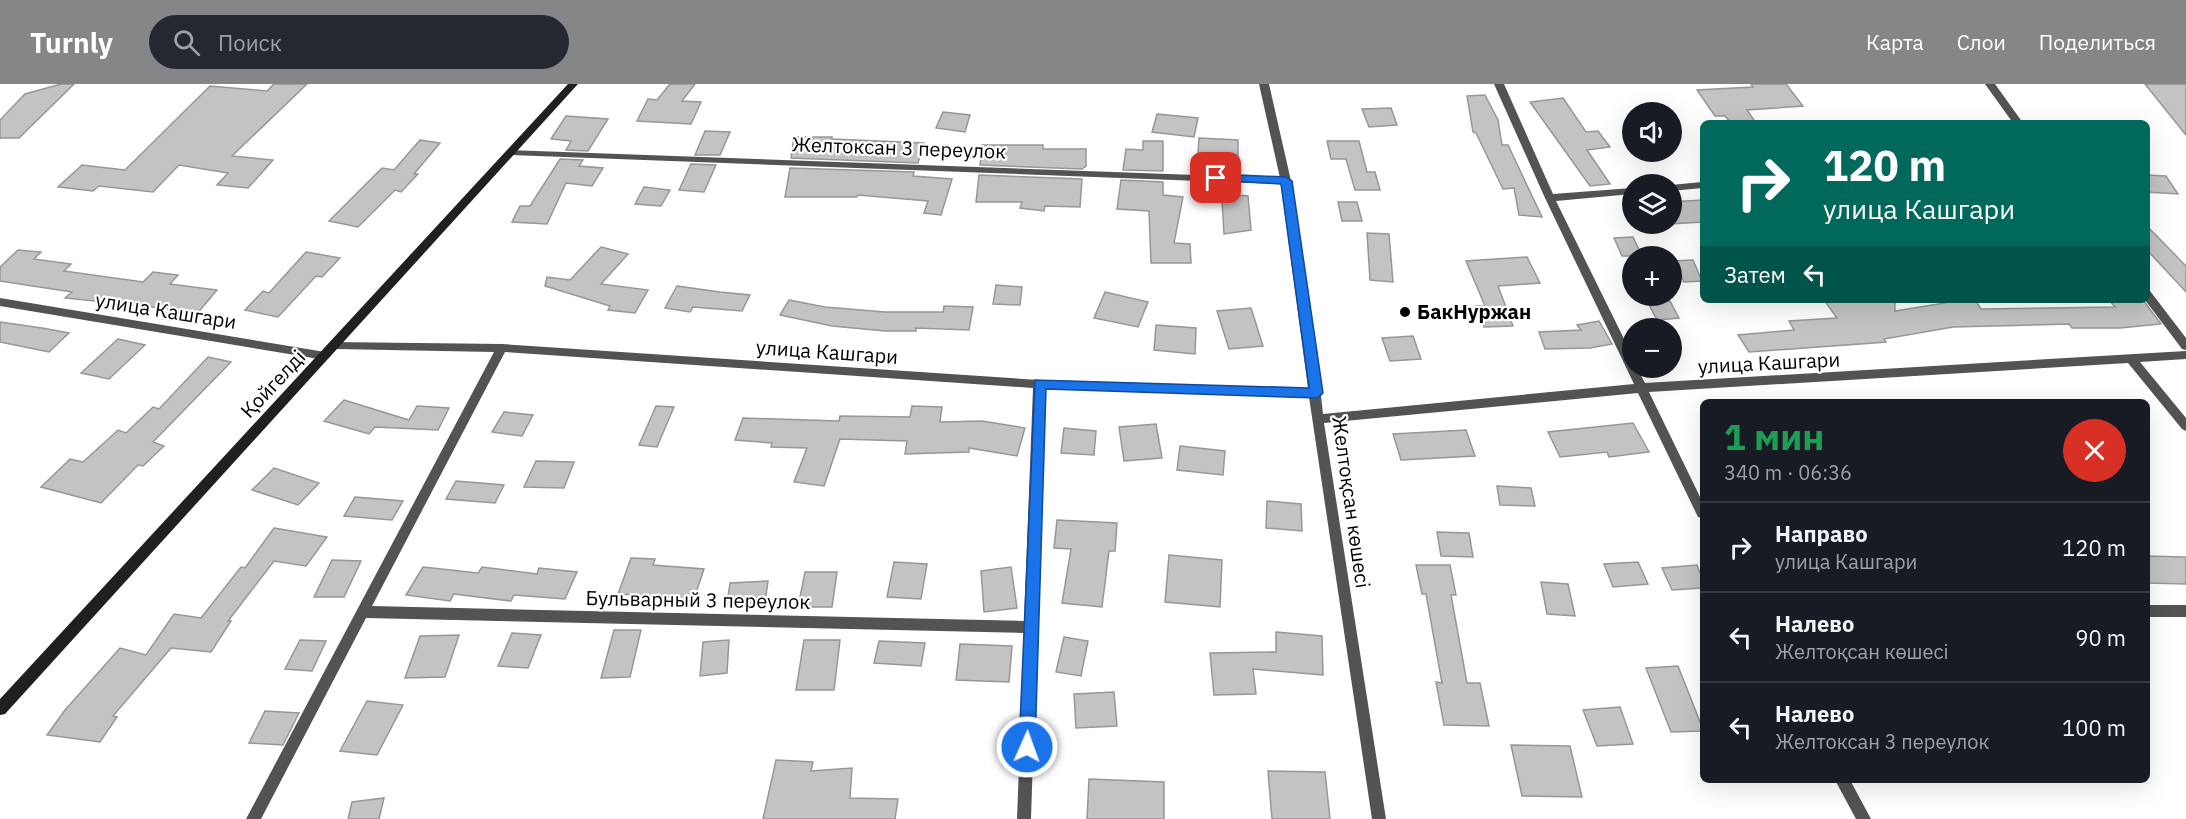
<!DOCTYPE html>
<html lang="ru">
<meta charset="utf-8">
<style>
body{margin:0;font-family:"IBM Plex Sans",sans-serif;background:#242831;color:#f1f3f6;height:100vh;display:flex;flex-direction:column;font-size:22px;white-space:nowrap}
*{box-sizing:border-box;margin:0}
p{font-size:20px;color:#9ea1a6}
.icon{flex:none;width:33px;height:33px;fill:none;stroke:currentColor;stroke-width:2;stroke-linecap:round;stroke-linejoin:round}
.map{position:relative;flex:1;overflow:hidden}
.side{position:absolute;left:1700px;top:315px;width:450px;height:384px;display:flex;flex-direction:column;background:#171b24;border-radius:9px;box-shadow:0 6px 24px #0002}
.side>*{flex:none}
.top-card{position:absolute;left:1700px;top:36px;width:450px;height:183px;border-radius:9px;box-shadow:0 6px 24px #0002;background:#00695c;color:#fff;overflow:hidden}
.controls{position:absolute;left:1622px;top:18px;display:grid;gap:12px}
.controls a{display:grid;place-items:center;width:60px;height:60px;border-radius:50%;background:#171b24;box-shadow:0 6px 24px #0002;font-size:30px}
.pin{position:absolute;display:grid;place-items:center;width:51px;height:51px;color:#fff;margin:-26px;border-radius:12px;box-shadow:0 3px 9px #0006}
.me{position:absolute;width:66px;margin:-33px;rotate:2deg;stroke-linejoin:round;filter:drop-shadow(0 0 4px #0008)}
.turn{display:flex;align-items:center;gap:21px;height:126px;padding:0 24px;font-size:27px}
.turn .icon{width:78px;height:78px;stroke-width:2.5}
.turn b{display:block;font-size:42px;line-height:51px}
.then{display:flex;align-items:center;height:57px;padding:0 24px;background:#0003;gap:12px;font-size:22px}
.round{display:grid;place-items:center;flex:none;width:63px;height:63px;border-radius:32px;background:#242831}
.summary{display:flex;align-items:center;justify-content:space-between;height:102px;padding:0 24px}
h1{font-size:36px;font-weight:700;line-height:45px;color:#1e9e55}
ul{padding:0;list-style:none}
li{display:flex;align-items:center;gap:18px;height:90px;padding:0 24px;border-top:2px solid #363941}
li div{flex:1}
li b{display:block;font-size:22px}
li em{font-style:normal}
header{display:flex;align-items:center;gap:36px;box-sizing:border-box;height:84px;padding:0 30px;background:#858687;color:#fff}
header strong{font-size:28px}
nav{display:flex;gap:33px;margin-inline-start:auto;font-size:21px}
.search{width:420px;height:54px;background:#242831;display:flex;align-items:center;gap:15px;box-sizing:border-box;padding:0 21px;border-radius:33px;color:#9ea1a6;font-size:22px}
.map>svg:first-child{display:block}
.building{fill:#c3c3c3;stroke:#979797;stroke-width:1.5}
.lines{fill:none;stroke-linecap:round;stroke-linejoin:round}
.street{fill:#535353;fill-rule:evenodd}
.secondary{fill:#202020;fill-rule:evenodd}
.route{fill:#1a73e8;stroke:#114b97;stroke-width:1.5}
.poi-dot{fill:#000;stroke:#fff;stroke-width:2}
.labels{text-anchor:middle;stroke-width:4.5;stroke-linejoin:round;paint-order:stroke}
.street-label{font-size:20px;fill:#000;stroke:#fff}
.poi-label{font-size:20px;font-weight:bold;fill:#000;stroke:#fff;text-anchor:start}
</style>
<header>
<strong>Turnly</strong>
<div class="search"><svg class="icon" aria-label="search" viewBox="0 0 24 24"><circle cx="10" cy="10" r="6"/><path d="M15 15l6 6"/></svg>Поиск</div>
<nav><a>Карта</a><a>Слои</a><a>Поделиться</a></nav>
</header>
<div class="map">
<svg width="2186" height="735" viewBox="0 0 2186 735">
<rect width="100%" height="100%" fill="#fff"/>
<!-- building -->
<path class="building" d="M61 0H74L19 54H0V36L25 10Z
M274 0H307L232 72 273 76 248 104 217 101 228 89 179 81 153 108 99 102 93 107 58 103 82 81 125 86 210 2 267 7Z
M670 0H695L682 17 701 18 691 40 637 37 648 15 657 16Z
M1751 0H1786L1803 22 1747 26 1756 39H1731L1725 32H1715L1697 6 1753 3Z
M2145 0H2186V51Z
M1485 11 1498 36 1502 61H1508L1542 133 1519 131 1514 104 1503 105 1476 49 1473 48 1467 12Z
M1563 14 1586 48 1598 47 1610 63 1587 66 1610 100 1590 102 1530 18Z
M1391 24 1397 41 1369 43 1362 25Z
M943 28 970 31 965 48 936 44Z
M1157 30 1198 34 1194 53 1152 48Z
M566 32 608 35 588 67 566 66 571 57 551 55Z
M705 47 730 48 720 71H695Z
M794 53H832V55L924 59 918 79 791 74Z
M1199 54 1238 56V90H1220V85L1197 84Z
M420 56 440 59 414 90H418L401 108 395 106 358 143 329 137 382 84 394 86Z
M1143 57H1163V87L1123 86 1126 65 1143 66Z
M1327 57H1359L1367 88H1375L1380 106H1355L1346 75H1331Z
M982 61H1043V65H1086V82L1082 85 980 81Z
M560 75 583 76 579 82 603 84 592 102 566 99 547 140 512 138 520 122H530Z
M691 80 716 81 704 108 679 106Z
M790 84 914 88 913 92 952 95 941 131 924 129 928 117 858 111 857 113H785Z
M979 91 1082 95 1080 123 1045 122 1044 127 1020 124 1022 118H976Z
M2146 91 2166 92 2178 110 2146 108Z
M1121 96 1163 98V111L1183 113 1174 159 1190 160 1191 179H1151L1149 127 1117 125Z
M1221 100 1238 101V111L1248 112 1251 146 1224 150Z
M644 103 670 106 661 122 635 120Z
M1702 116V138L1671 140V118Z
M1338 118H1357L1362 137H1342Z
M2146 141 2186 182V208L2146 165Z
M1367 149 1389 150 1393 198 1370 196Z
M1633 153 1642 172H1622L1614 154Z
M601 163 628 170 601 200 648 206 635 229 608 226 610 222 545 202 547 193 570 196Z
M18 166 41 168 34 175 71 180 64 187 143 198 153 188 178 191 170 200 217 206 190 238 163 235 172 225 65 214 72 208 0 197V183Z
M306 168 340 174 322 193 316 192 278 233 245 226 263 207 269 209Z
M1527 173 1540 199 1498 202 1513 242 1484 243 1476 222H1485L1466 177Z
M1693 176 1702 197 1684 198 1673 177Z
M996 201 1022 203 1020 221 993 220Z
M677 202 720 208 750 211 742 227 693 223 690 228 665 224Z
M1105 208 1148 218 1138 243 1094 234Z
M789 216 825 223 885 228H943L944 222 973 223 969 246 916 244V247H885L832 242 780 231Z
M1824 216H1895V227L1945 219 1943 216H1975L1981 225 2115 223 2109 216H2143L2161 240 2120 244H2072L2069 240 1953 243 1884 255 1886 258 1749 268 1738 251 1794 246 1789 237 1837 234Z
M1670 217 1679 234 1657 236 1648 219Z
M1251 224 1263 262 1229 265 1217 227Z
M1599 237 1612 260 1590 264 1545 265 1539 248 1581 246 1577 241Z
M0 238 42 244 69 249 49 268 0 258Z
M1156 241 1196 244 1195 270 1154 266Z
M1413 252 1421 275 1390 277 1382 254Z
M118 255 145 261 109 295 81 289Z
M208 273 231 278 153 358 164 362 143 382 138 381 101 419 41 403 70 375 83 378 118 346 126 349 153 323 159 325Z
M344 316 409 336 417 322 449 324 438 346 375 343 369 350 324 337Z
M656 322 674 323 657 363 639 361Z
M912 322 942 323 940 338 982 337 1025 344 1017 372 969 364V368L905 370 907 357 840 355 824 402 794 398 807 364 771 363 772 359 735 356 743 334 839 337 840 332 910 333Z
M504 328 533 331 522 352 492 348Z
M1633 339 1649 368 1609 373 1607 368 1560 373 1548 348Z
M1156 340 1162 374 1124 377 1119 343Z
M1064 344 1096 347 1094 371 1061 369Z
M1466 346 1475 372 1401 376 1393 350Z
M1180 362 1225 367 1223 391 1177 386Z
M536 377 574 378 564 404 524 403Z
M274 384 319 399 298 421 252 406Z
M456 397 504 401 495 419 446 415Z
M1497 402 1531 404 1535 422 1500 421Z
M355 413 403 417 392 436 344 432Z
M1267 417 1301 420 1302 447 1266 444Z
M1057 436 1117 439 1115 467H1109L1102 523 1062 519 1071 465 1054 464Z
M274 444 327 453 306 482 274 477 228 537H231L211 568 171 564 113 632 117 633 100 658 47 651 65 626 120 564 146 571 174 530 201 534 241 483 245 484Z
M1437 448 1469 449 1473 473 1441 472Z
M1169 471 1222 476 1220 523 1165 518Z
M2146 472 2186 473V500L2146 499Z
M631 474 655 475 653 481 704 485 692 521 668 520 670 513 618 510Z
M332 476 361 477 344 513H314Z
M894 478 927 480 921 515 887 513Z
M1638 478 1648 500 1613 503 1604 480Z
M1416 481H1450L1456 511H1451L1467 599H1480L1489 642 1444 641 1436 598 1442 599 1426 510H1422Z
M1697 481 1702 494V504L1672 506 1662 484Z
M423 483 478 489 482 483 537 490 539 484 577 488 565 515 514 511 511 517 454 510 450 517 406 511Z
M1011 483 1017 524 984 528 981 487Z
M805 488H837L832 523H798Z
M768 497 765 519 727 520 730 499Z
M1541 498 1568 500 1575 532 1547 530Z
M614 546H641L630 593 601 594Z
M1276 548 1322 552 1323 591 1253 585 1256 610 1214 611 1210 569 1276 568Z
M512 549 541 551 528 584 498 582Z
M459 551 445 593 405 594 420 552Z
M1064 553 1088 557 1081 592 1056 588Z
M300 556 326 557 312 587 285 585Z
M729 556 727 589 700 592 703 558Z
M804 556H840L834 606H796Z
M879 557 925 559 921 582 874 579Z
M960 560 1012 562 1009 598 956 596Z
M1678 582 1702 643V647L1671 648 1646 584Z
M1114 608 1117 642 1076 644 1074 610Z
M367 617 403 621 377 671 340 667Z
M1620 623 1633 660 1597 662 1583 626Z
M265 627 299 629 283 661 249 659Z
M1511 661 1570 662 1582 713 1522 712Z
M776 676 813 678 811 687 852 684 850 714 898 715 895 735H763Z
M1268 687 1325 688 1330 735H1272Z
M1089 695 1164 698V735H1087Z
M384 714 379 735H348L352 718Z"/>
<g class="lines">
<!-- street -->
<path class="street" d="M1259 0H1269L1291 97 1320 306 1323 309 1321 312 1323 330 1634 300 1545 114 1494 0H1504L1553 110 1632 104V110L1556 117 1632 271V284H1637L1645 299 2186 267V275L2140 278 2186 334V347L2182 345 2128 279 1649 308 1702 417V434L1698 433 1638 309 1324 339 1386 735H1372L1309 313 1045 304 1031 735H1017L1024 549 366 534 261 735H246L494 268 335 265 329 261 331 258 502 260 1039 296 1308 304 1281 100 511 71 506 68 508 66 1280 94ZM505 268 1033 304 1024 537 372 522Z
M1985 0H1995L2023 39H2013Z
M1702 98V104L1671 107V101Z
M2146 206 2150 207 2186 254V266L2182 265 2145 216H2146Z
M0 214 325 268 331 272 325 276 0 222Z
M2146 521H2186V533H2146Z
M1835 696H1850L1871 735H1856Z"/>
<!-- secondary -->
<path class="secondary" d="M568 0H578L5 630 0 631V615Z"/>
</g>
<!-- route -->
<path class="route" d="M1216 90 1286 93 1292 97 1323 309 1317 314 1046 305 1035 663 1033 669 1027 671 1021 669 1019 663 1035 296 1309 304 1281 100 1212 96V91Z"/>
<!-- markers -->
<circle class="poi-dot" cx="1405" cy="228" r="6"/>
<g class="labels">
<!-- street labels -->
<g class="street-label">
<text transform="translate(899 64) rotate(2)" y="7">Желтоксан 3 переулок</text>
<text transform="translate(166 227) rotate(9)" y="7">улица Кашгари</text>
<text transform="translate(827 268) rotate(4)" y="7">улица Кашгари</text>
<text transform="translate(1769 279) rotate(-3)" y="7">улица Кашгари</text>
<text transform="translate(273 300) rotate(-47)" y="7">Қойгелді</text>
<text transform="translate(1351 418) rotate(82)" y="7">Желтоқсан көшесі</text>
<text transform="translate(698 516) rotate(1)" y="7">Бульварный 3 переулок</text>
</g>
<!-- poi labels -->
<g class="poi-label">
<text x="1417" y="235">БакНуржан</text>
</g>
</g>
</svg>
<div class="controls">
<a><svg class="icon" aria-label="sound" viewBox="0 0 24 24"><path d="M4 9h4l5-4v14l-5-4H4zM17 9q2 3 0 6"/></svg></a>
<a><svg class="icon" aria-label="layers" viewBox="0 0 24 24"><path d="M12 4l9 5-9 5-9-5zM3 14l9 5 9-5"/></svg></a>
<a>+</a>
<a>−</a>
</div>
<div class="pin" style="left:1216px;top:94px;background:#d93025"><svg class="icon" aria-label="arrive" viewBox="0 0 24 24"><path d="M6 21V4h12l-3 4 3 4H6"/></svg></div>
<svg class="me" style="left:1027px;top:663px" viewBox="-20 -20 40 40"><circle r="17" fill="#1a73e8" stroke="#fff" stroke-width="3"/><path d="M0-11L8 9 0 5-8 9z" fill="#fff"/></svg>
<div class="top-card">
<div class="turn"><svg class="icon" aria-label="right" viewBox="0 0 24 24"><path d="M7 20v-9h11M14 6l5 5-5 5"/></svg><div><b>120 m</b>улица Кашгари</div></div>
<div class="then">Затем<svg class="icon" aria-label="left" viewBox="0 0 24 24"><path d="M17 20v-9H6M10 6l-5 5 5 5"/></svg></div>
</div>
<section class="side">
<div class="summary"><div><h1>1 мин</h1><p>340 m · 06:36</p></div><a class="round" style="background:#d93025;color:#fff"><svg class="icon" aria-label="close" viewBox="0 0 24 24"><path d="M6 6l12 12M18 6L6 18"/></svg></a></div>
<ul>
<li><svg class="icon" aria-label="right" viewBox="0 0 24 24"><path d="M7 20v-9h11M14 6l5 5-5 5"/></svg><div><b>Направо</b><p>улица Кашгари</p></div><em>120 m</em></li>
<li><svg class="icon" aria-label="left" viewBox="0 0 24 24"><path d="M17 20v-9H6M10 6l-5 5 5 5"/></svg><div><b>Налево</b><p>Желтоқсан көшесі</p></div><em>90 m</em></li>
<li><svg class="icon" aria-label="left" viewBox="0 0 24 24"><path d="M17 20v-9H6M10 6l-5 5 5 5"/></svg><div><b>Налево</b><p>Желтоксан 3 переулок</p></div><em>100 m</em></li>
</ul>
</section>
</div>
